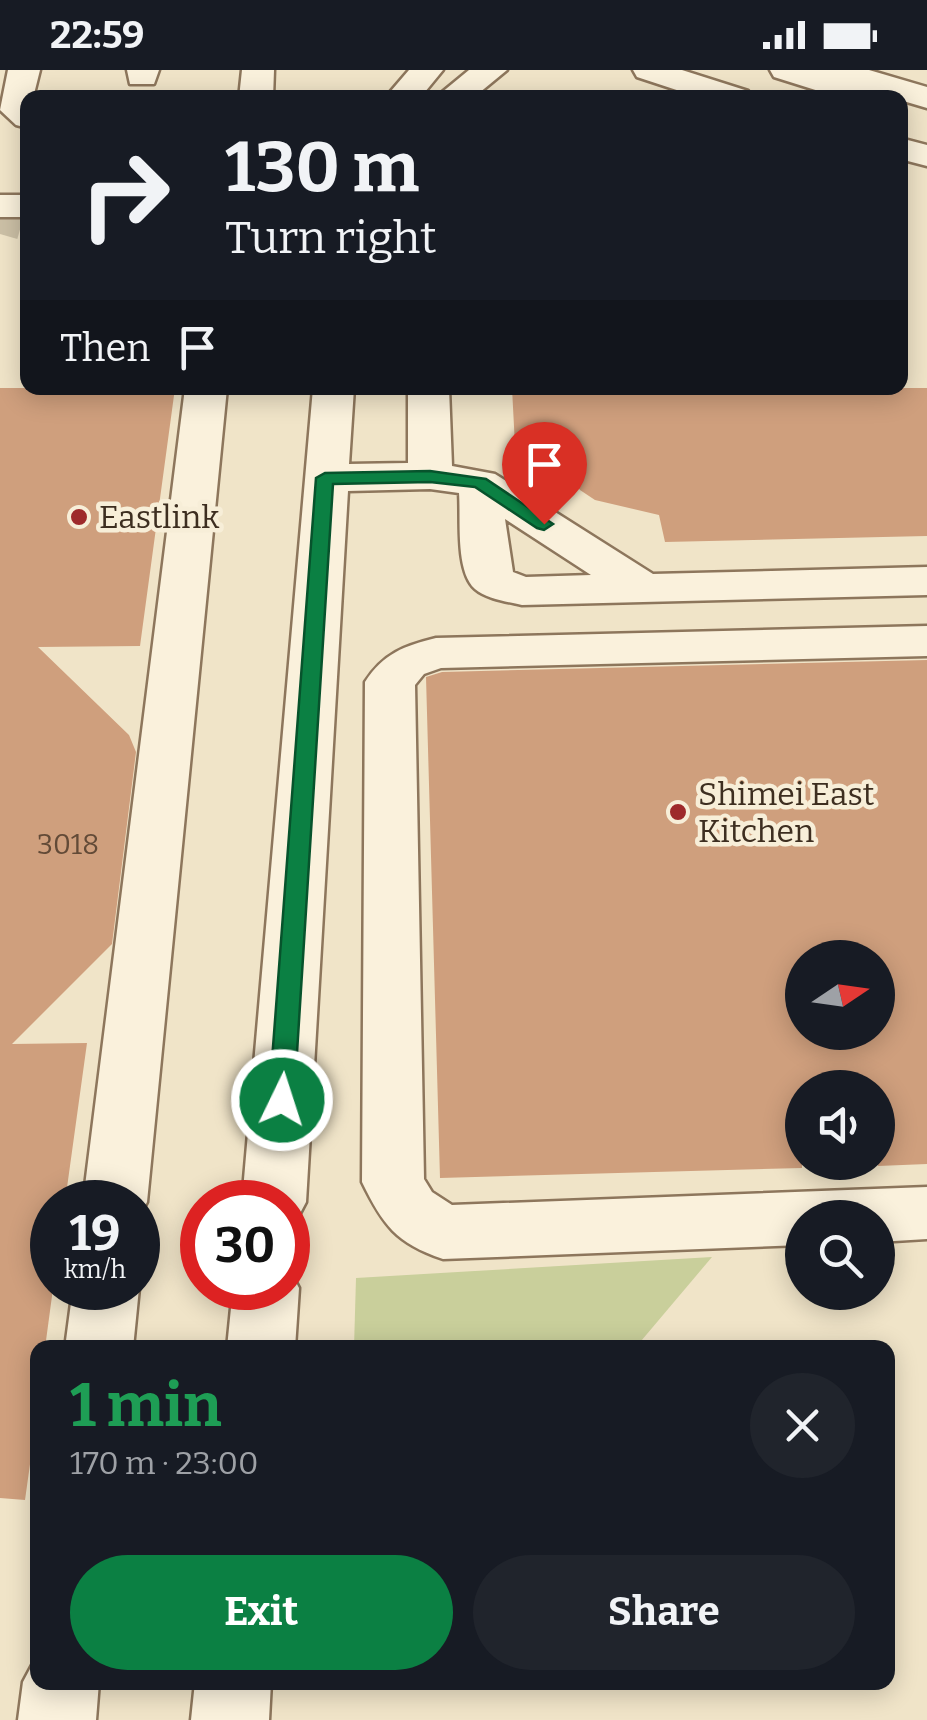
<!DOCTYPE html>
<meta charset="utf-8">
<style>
body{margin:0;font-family:Bitter,serif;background:#20242c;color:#f1f3f6;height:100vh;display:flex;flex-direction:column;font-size:38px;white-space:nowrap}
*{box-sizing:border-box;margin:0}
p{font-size:32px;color:#9ea1a6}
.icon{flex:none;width:55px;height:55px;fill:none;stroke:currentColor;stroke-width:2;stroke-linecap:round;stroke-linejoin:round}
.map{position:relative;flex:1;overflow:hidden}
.side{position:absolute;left:30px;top:1270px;width:865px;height:350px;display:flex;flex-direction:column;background:#171b24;border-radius:20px;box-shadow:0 5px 25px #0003}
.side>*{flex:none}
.guide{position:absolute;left:20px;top:20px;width:888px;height:305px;border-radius:20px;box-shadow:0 5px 25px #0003;background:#171b24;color:#f1f3f6;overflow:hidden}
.needle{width:65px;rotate:77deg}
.tools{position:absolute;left:785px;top:870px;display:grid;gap:20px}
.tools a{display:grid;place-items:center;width:110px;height:110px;border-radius:50%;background:#171b24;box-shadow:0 5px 25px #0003;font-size:50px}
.speed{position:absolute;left:30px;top:1110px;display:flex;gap:20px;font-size:50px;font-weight:700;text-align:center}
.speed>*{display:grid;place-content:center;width:130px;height:130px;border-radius:50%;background:#171b24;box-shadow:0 5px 25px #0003;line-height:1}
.speed small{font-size:25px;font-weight:400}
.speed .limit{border:15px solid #d22;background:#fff;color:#111}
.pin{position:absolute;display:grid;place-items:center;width:85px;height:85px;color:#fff;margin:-102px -42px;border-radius:50% 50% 50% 0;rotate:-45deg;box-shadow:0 0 10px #0007}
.pin .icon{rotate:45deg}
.me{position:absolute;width:110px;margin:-55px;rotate:4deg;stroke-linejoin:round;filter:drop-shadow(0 0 8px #0008)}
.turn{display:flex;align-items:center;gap:35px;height:210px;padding:0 40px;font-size:45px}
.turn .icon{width:130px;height:130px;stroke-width:2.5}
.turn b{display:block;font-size:70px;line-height:85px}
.then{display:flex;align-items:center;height:95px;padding:0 40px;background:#0003;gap:20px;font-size:38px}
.round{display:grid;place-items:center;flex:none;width:105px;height:105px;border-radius:52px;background:#20242c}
.headline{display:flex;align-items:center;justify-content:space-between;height:170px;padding:0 40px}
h1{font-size:60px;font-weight:700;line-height:75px;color:#1e9e55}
.cta{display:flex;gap:20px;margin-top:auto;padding:20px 40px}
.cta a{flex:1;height:115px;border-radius:60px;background:#0b8043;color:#fff;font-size:40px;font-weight:700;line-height:115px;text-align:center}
.cta a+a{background:#20242c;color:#f1f3f6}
.status{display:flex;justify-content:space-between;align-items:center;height:70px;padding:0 50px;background:#171b24;direction:ltr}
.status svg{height:28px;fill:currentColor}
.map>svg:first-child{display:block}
.green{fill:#c9cf9b}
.building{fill:#cf9f7d;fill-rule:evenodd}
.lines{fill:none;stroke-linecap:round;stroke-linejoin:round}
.minor-tunnel{stroke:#ccc0a6;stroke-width:36;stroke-dasharray:36 19;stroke-linecap:butt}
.minor-casing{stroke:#8d765c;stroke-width:5}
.minor{fill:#faf1dc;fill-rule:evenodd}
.route{fill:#0b8043;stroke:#07532c;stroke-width:2.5}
.poi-dot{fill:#9e2a2b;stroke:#f7eed8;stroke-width:4}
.labels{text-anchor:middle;stroke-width:9;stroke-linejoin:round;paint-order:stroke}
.number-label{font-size:28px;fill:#624a37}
.poi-label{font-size:32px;fill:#3d2e20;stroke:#f7eed8;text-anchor:start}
</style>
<div class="status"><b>22:59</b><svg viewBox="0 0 49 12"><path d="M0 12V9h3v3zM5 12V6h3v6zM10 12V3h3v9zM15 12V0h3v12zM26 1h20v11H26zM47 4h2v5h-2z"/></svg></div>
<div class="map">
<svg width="927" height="1650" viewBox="0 0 927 1650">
<rect width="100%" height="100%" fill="#f0e4c8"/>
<!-- green -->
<path class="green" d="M712 1187 636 1277H354L356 1208Z"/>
<!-- building -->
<path class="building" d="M0 318H175L140 576 38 577 129 665 136 682 112 874 12 974 87 973 65 1132H52V1226L45 1278H38V1337L25 1430 0 1428Z
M512 318H927V466L665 472 659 445 595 430 580 420 561 395H516Z
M927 590V1094L878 1096V1018H802V1098L440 1108 426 607 442 602ZM802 888H878V962H802Z"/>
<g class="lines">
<!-- minor-tunnel -->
<path class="minor-tunnel" d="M0 164 8 136"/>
<!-- minor casing -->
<g class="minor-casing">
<path id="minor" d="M8 0H40L33 28H28V58L16 55 0 40Z
M127 0H159L154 14H130Z
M242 0H274L273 28H239Z
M409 0H443L420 28H385Z
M469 0H507L473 28H435Z
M633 0H682L748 21 752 28H701L637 7Z
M770 0H869L927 17V38L883 25 841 28 774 7Z
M900 68 927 75V96L900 89Z
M0 125H28V147H0Z
M185 318H227L147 1132 138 1150V1132H83Z
M313 318H354L349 394 408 393V318H449L452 396 495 404 653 504 927 497V525L522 535C509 532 486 529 475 519 455 501 461 449 459 423L430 419 348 421 306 1132 296 1151 288 1154V1132H242ZM505 449 591 505 526 507 513 502Z
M927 556V586L441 598 424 604 415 615 424 1109 432 1122 452 1135 927 1117V1169L878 1172V1148H802V1175L443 1189C396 1173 383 1155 362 1112L365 612C384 583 404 576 436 568Z
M288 1197 299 1218 295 1278H227L233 1218H288Z
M138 1215 139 1218 133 1278H65L73 1218Z
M38 1584V1612H99L96 1650H18L23 1612Z
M195 1612H271L269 1650H191Z"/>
</g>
<!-- minor -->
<use href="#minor" class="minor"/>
</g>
<!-- route -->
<path class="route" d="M430 401 486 409 553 454 544 460 537 458 475 417 430 412 333 414 294 1030 291 1037H273L269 1030 316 408 325 403Z"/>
<!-- markers -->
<g class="poi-dot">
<circle cx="79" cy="447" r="10"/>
<circle cx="678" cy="742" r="10"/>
</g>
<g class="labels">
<!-- number labels -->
<g class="number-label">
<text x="68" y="784">3018</text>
</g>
<!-- poi labels -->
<g class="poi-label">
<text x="99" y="458">Eastlink</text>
<text x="698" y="735">Shimei East<tspan x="698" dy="37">Kitchen</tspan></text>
</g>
</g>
</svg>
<div class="tools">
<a><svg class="needle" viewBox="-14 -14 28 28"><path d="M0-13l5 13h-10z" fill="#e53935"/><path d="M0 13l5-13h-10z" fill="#9ea1a6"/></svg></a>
<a><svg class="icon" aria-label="sound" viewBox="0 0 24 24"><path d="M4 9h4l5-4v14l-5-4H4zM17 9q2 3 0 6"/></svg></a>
<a><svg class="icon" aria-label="search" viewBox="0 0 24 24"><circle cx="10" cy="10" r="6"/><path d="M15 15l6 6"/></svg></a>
</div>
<div class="speed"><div>19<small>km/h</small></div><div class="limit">30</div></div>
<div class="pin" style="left:544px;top:454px;background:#d93025"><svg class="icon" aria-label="arrive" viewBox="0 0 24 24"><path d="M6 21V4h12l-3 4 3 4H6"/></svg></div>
<svg class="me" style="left:282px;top:1030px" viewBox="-20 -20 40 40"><circle r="17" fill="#0b8043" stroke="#fff" stroke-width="3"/><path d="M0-11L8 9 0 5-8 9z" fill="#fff"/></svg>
<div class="guide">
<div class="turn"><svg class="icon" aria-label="right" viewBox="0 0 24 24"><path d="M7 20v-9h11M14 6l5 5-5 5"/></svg><div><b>130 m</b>Turn right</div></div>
<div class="then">Then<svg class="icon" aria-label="arrive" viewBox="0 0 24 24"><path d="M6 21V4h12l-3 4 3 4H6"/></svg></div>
</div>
<section class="side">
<div class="headline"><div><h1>1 min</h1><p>170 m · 23:00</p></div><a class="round"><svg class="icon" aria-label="close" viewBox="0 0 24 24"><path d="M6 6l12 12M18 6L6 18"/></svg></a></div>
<div class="cta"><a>Exit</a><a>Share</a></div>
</section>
</div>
